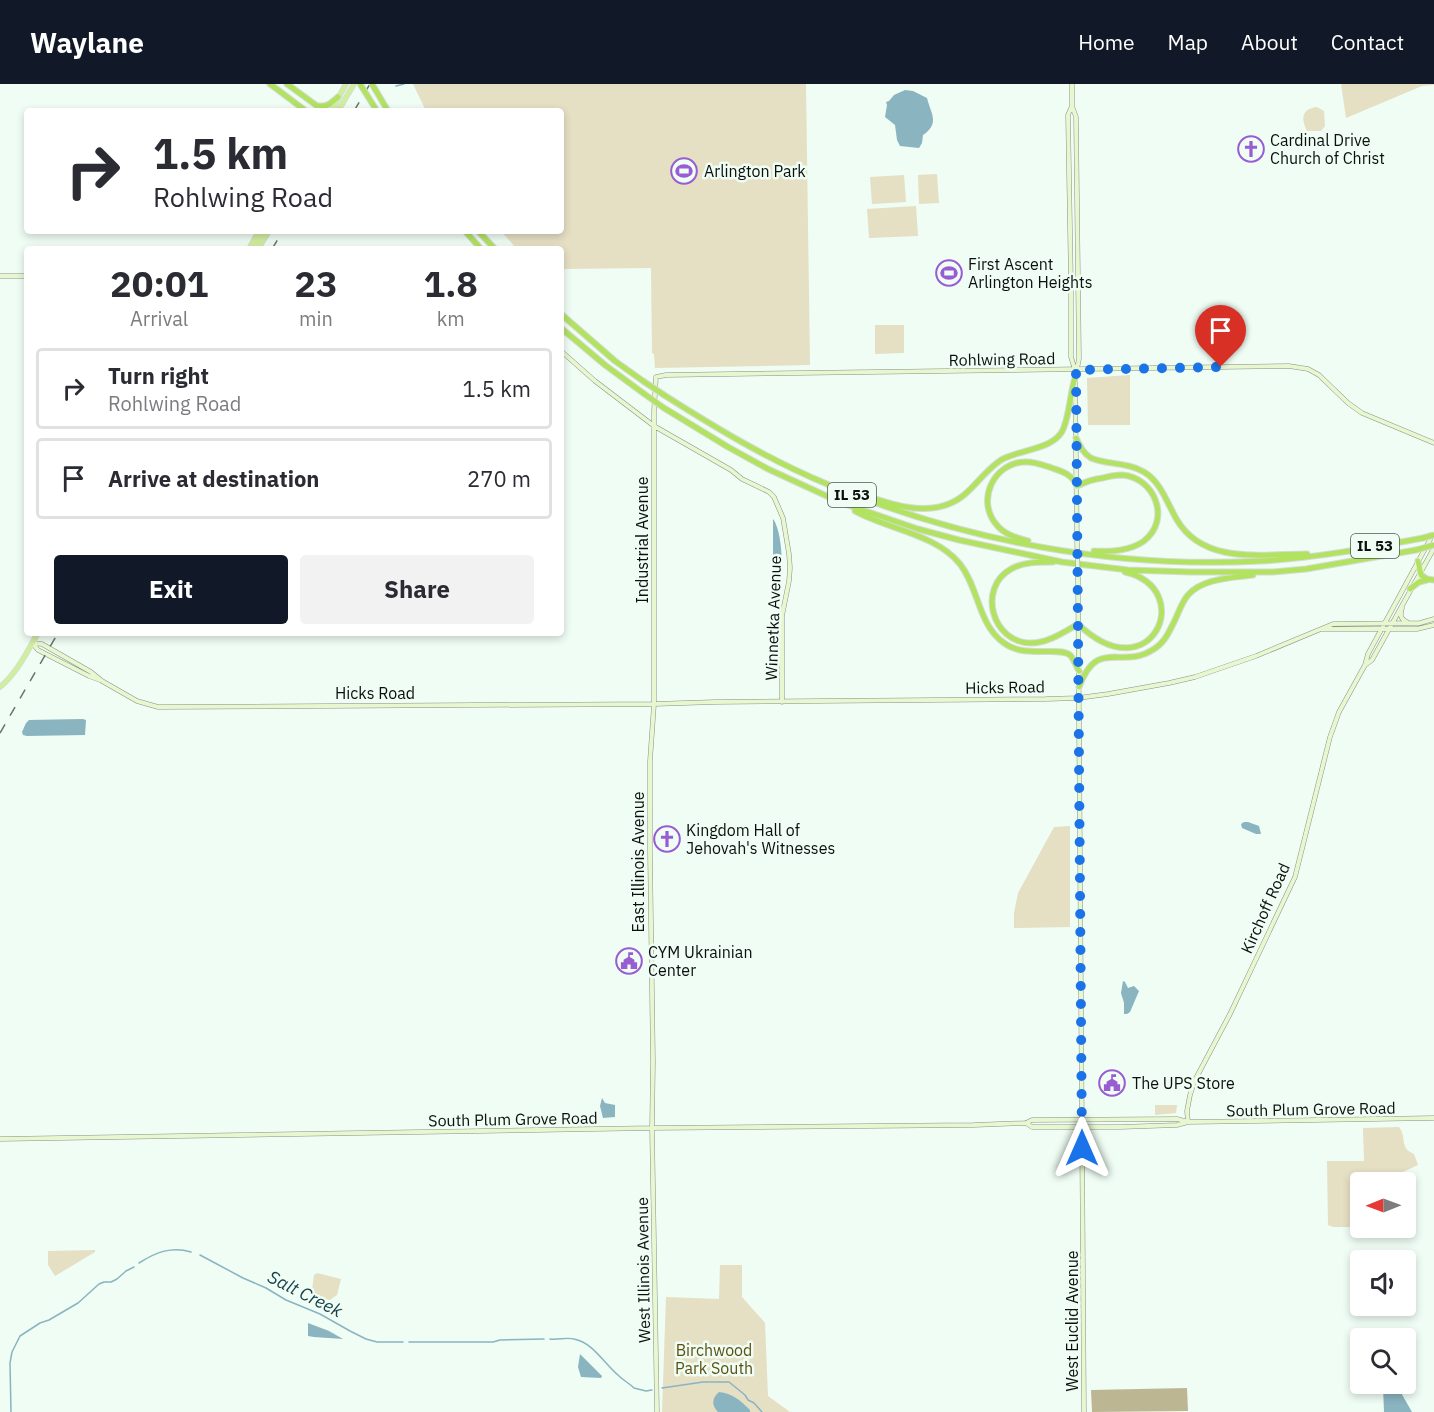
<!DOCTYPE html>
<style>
body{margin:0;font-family:"IBM Plex Sans",sans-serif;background:#f2f2f3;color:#2b2b33;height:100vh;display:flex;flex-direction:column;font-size:22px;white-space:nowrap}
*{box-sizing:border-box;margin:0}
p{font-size:20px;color:#7c7c81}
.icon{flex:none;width:33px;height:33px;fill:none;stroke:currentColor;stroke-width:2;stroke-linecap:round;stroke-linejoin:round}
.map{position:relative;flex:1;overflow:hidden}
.drawer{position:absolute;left:24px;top:162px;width:540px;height:390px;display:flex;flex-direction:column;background:#fff;border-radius:6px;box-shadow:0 3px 9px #0003}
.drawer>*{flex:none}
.hud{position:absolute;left:24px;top:24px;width:540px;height:126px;border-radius:6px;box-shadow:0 3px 9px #0003;background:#fff;color:#2b2b33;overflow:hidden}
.needle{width:39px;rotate:269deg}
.buttons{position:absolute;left:1350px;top:1088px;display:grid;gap:12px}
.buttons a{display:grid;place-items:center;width:66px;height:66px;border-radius:6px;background:#fff;box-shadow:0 3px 9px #0003;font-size:30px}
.pin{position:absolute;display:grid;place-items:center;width:51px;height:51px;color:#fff;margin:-62px -26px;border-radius:50% 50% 50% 0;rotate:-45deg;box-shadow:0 0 6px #0007}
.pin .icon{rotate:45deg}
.me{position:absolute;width:66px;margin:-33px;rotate:0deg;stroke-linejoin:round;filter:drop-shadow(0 0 4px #0008)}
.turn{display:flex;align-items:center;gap:21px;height:126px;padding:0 30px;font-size:27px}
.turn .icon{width:78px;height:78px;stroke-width:2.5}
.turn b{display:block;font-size:42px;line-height:51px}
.eta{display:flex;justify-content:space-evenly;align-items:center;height:102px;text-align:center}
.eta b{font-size:36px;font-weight:800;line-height:42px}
.button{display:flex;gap:12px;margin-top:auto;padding:12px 30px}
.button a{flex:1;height:69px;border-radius:6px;background:#111827;color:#fff;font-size:24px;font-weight:800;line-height:69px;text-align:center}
.button a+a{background:#f2f2f3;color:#2b2b33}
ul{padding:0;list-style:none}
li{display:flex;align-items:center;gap:18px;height:81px;margin:0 12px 9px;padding:0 18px;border:3px solid #e1e1e2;border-radius:6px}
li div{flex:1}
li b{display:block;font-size:22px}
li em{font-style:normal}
header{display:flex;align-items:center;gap:36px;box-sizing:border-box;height:84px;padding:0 30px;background:#111827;color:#fff}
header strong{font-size:28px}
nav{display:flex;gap:33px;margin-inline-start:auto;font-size:21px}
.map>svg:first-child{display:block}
.green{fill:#e5dfc4}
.forest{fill:#bdb692}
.water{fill:#89b4c0}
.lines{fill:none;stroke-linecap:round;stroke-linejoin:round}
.stream{stroke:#89b4c0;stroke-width:1.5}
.secondary-casing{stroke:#85928a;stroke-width:5}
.primary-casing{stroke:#d8d9d8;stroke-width:6}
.highway-casing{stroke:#d8d9d8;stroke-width:7}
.secondary{stroke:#e8f7d0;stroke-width:4}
.primary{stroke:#d0eea0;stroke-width:4.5}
.highway{stroke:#b1e361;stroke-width:5}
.rail{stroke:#6a736d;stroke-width:1.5;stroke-dasharray:10 10;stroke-linecap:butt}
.secondary-bridge-casing{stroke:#85928a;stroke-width:5;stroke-linecap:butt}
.highway-bridge-casing{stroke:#d8d9d8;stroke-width:7;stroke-linecap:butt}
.secondary-bridge{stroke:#e8f7d0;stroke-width:4}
.highway-bridge{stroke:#b1e361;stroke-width:5}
.route{stroke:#1a73e8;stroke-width:10;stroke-dasharray:0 18}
.labels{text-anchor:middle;stroke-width:5;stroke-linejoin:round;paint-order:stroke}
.shield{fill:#effdf4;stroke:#4f5752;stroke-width:1.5}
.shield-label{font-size:15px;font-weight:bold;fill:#0b100d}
.poi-label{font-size:16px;fill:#0b100d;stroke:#effdf4;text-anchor:start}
.street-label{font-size:16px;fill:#0b100d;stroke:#effdf4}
.park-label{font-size:16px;fill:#5d5114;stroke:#effdf4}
.water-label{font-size:18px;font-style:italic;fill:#163e48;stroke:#effdf4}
</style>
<header>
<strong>Waylane</strong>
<nav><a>Home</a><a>Map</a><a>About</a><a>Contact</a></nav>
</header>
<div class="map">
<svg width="1434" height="1328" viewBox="0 0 1434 1328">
<rect width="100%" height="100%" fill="#effdf4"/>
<!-- green -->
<path class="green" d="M413 0H806L810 281 655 284 654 270 652 269 651 184 561 185V165H517L501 147H561V27H426Z
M1341 0H1434V1L1422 2 1346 34Z
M1317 23 1324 27 1325 42 1321 47H1307C1301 35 1301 25 1317 23Z
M937 90 939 119 919 120 918 91Z
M904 91 906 118 872 120 870 93Z
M916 122 918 152 869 154 867 125Z
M875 241H904V269L875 270Z
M1130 291V341H1088L1087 294Z
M1070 742V843L1014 844V829L1018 809 1054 743Z
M1155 1021H1177L1176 1029 1155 1031Z
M1399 1043C1407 1053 1399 1064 1414 1070L1418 1081 1396 1091 1398 1098H1360V1143H1333L1328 1141 1327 1077H1364L1363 1044Z
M95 1166V1168L55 1192 48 1181V1167Z
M720 1181H742V1213L765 1239 768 1312 790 1328H662L666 1213 719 1215Z
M317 1189 341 1195 337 1211 330 1216 311 1213 314 1191Z"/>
<!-- forest -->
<path class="forest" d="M1187 1304 1188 1327 1092 1328 1091 1306Z"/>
<!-- water -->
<path class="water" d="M905 6 913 7 927 14C931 30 940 39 923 51L922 59 919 64 900 62 897 56 895 41 885 33 887 21 886 18 889 17 894 11Z
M773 435C784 449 785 506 775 521L773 518Z
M83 635 86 636 85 651 27 652 23 651 22 648 26 639 29 636Z
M1244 738H1248L1259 742 1261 750H1256L1242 744 1241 740Z
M1123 897 1125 898 1128 904 1134 902 1139 907 1130 928 1127 930H1124V919L1121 909Z
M602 1014 605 1019 615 1021V1033L603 1034 600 1022Z
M308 1239 329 1247 343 1255 314 1253 308 1252Z
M580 1270 602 1292 601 1294 581 1293 578 1283Z
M1383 1303 1400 1307 1412 1328H1384Z
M719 1308C732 1309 741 1317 750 1326V1328H718C711 1321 712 1314 719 1308Z"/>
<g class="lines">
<!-- stream -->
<path class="stream" d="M396 2 404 0
M200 1171 243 1194 266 1204 286 1216 320 1230 350 1247 366 1255 377 1258H403
M139 1179C156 1168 172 1162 191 1168
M550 1255C558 1256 567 1253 574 1255 594 1259 604 1280 619 1292 624 1297 629 1299 634 1304L646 1307 652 1306
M409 1258H493L500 1256 544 1255
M662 1304 703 1298H729L745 1311 748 1316 754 1319 762 1328
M11 1328 10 1279 12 1268 20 1252 40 1239 49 1236 78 1219 99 1200 104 1198H111L117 1195 126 1187 134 1183"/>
<!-- secondary casing -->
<g class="secondary-casing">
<path id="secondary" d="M1072 0V22L1076 33 1079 275 1075 294 1077 455
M1072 22 1068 31 1071 201V273L1075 286
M0 192H27
M561 267 595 297 654 342 731 386 742 395 769 408 774 413 783 434 789 470 790 484 789 497 782 532V618
M1078 496 1084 1328
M1402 524C1400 531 1400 535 1407 538
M1322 545H1417L1434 541
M32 559 42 560 91 588 102 597 137 617 158 623 654 620 715 618 1046 615 1078 614 1108 610 1169 599 1195 593 1256 572 1333 540 1420 539 1434 535
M33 560 38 566 89 592 100 596
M1365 581 1372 576 1434 464
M1188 1038 1187 1027 1190 1011 1195 996 1230 930 1295 793 1330 653 1339 628 1365 581 1368 570 1432 452
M1026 1039 1032 1043H1120L1177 1041 1188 1038 1434 1034
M0 1055 652 1044 974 1041 1026 1039 1032 1036 1177 1035 1188 1038
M657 1328 652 1044 653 978 650 768V677L654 620V327L656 293 666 291 1289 282 1308 285 1319 291 1348 319 1362 329 1434 359"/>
</g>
<!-- primary casing -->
<g class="primary-casing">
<path id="primary" d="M331 27 346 0
M338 27 354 0
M249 165 259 147
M253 165 263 147
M258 165 269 147
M0 603C17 589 27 568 38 549"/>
</g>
<!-- highway casing -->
<g class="highway-casing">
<path id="highway" d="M270 0 306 27
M287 0 324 27
M319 22C328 23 332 18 338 13
M338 27 339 26
M465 147 481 165
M478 147 495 165
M561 230 615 277 643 297
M561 244 605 281 643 309
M664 311C716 344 769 376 827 400 963 457 1114 485 1261 477 1315 474 1369 464 1423 454
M664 324 728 363 768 385 844 420
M1076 354C1080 362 1083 369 1091 374 1107 381 1128 378 1144 388 1161 398 1167 419 1177 436 1204 481 1262 470 1307 470
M845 404C880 417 930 439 964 411 977 400 987 385 1001 376 1019 365 1057 366 1064 343 1070 327 1070 310 1075 294
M842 419 918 445 959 456 1062 478 1128 486 1191 488H1273L1306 485 1416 466
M855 427C887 445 936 450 960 480 979 504 978 541 1004 559 1025 575 1059 562 1070 571 1074 575 1076 582 1079 587
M1028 457C1017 454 1003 450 996 440 976 416 994 379 1024 378 1034 377 1043 381 1052 384 1063 388 1072 390 1077 402 1085 398 1094 395 1103 394 1110 392 1116 391 1122 391 1154 393 1172 435 1144 457 1130 467 1111 468 1094 467
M1418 477 1421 491 1427 495 1434 496
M1053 478C1039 478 1023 478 1011 485 977 504 992 559 1031 559 1048 559 1064 548 1078 540 1151 610 1198 505 1125 488
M1410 505 1419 498 1427 496
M1079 603C1098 552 1121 587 1154 565 1164 559 1168 550 1173 540 1178 531 1181 519 1188 511 1203 494 1232 494 1253 491"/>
</g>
<!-- secondary -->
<use href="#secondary" class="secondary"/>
<!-- primary -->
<use href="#primary" class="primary"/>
<!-- highway -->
<use href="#highway" class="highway"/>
<!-- rail -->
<path class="rail" d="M354 27 370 0
M272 165 283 147
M0 649 58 549"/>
<!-- secondary-bridge casing -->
<g class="secondary-bridge-casing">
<path id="secondary-bridge" d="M1077 455 1078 496"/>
</g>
<!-- highway-bridge casing -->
<g class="highway-bridge-casing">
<path id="highway-bridge" d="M360 0 377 27
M372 0 388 27
M643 297 664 311
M643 309 664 324
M1423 454 1434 451
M1416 466 1434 461"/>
</g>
<!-- secondary-bridge -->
<use href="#secondary-bridge" class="secondary-bridge"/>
<!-- highway-bridge -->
<use href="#highway-bridge" class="highway-bridge"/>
</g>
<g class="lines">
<!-- route -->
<path class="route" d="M1082 1064 1076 286 1221 283"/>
</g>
<!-- icons -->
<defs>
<g id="church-ring" transform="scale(1.35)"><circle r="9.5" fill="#effdf4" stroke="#985cd3" stroke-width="1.5"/><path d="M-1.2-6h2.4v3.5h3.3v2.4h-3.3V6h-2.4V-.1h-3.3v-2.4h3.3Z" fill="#985cd3"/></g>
<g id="stadium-ring" transform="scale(1.35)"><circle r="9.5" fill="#effdf4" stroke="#985cd3" stroke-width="1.5"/><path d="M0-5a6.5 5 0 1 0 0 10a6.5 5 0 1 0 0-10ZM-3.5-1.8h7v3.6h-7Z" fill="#985cd3"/></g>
<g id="civic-ring" transform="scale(1.35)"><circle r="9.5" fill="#effdf4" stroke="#985cd3" stroke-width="1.5"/><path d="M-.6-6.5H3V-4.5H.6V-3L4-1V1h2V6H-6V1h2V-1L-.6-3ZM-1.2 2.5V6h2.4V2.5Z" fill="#985cd3"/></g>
</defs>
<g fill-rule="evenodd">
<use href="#church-ring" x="1251" y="65"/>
<use href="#stadium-ring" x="684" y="87"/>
<use href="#stadium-ring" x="949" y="189"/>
<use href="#church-ring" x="667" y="755"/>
<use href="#civic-ring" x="629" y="877"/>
<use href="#civic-ring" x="1112" y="999"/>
</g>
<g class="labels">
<!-- shield labels -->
<g class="shield">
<rect x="828" y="399" width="48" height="24" rx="4.5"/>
<rect x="1351" y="450" width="48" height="24" rx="4.5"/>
</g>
<g class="shield-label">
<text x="852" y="416">IL 53</text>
<text x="1375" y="467">IL 53</text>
</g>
<!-- poi labels -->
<g class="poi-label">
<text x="1270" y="62">Cardinal Drive<tspan x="1270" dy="18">Church of Christ</tspan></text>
<text x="704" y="93">Arlington Park</text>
<text x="968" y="186">First Ascent<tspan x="968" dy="18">Arlington Heights</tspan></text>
<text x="686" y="752">Kingdom Hall of<tspan x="686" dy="18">Jehovah's Witnesses</tspan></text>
<text x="648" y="874">CYM Ukrainian<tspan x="648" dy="18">Center</tspan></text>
<text x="1132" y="1005">The UPS Store</text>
</g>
<!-- street labels -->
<g class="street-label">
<text transform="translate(1002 275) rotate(-1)" y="6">Rohlwing Road</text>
<text transform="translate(642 456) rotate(-90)" y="6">Industrial Avenue</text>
<text transform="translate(773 534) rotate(-88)" y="6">Winnetka Avenue</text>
<text transform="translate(1005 603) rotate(-1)" y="6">Hicks Road</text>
<text x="375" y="615">Hicks Road</text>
<text transform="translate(638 778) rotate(-90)" y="6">East Illinois Avenue</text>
<text transform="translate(1265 824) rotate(-66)" y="6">Kirchoff Road</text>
<text transform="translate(1311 1025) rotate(-1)" y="6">South Plum Grove Road</text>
<text transform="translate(513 1035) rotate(-1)" y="6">South Plum Grove Road</text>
<text transform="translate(643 1186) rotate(-91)" y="6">West Illinois Avenue</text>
<text transform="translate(1072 1237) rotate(-90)" y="6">West Euclid Avenue</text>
</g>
<!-- park labels -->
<g class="park-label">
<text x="714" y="1272">Birchwood<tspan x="714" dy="18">Park South</tspan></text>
</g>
<!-- water labels -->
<g class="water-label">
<text transform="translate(305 1210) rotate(27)" y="6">Salt Creek</text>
</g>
</g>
</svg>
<div class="buttons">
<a><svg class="needle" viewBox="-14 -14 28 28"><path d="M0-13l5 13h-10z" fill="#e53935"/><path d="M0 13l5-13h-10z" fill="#7c7c81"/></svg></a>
<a><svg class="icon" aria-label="sound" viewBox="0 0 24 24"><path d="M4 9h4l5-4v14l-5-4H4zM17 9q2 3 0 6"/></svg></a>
<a><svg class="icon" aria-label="search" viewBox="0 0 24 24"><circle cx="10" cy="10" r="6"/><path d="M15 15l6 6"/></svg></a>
</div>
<div class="pin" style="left:1221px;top:283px;background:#d93025"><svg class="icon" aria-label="arrive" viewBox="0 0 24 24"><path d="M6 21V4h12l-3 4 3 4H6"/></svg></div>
<svg class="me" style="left:1082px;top:1064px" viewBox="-20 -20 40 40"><path d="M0-17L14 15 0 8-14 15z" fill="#1a73e8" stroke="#fff" stroke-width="4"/></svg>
<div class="hud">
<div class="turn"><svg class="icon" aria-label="right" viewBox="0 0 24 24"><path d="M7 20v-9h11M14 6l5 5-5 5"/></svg><div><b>1.5 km</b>Rohlwing Road</div></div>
</div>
<section class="drawer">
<div class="eta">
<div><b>20:01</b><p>Arrival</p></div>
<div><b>23</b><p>min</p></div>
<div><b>1.8</b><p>km</p></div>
</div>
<ul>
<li><svg class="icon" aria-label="right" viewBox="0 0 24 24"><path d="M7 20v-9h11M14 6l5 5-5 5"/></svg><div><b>Turn right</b><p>Rohlwing Road</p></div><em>1.5 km</em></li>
<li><svg class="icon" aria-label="arrive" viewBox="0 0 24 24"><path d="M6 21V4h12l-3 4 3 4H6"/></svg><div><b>Arrive at destination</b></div><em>270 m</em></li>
</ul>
<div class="button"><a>Exit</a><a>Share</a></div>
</section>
</div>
